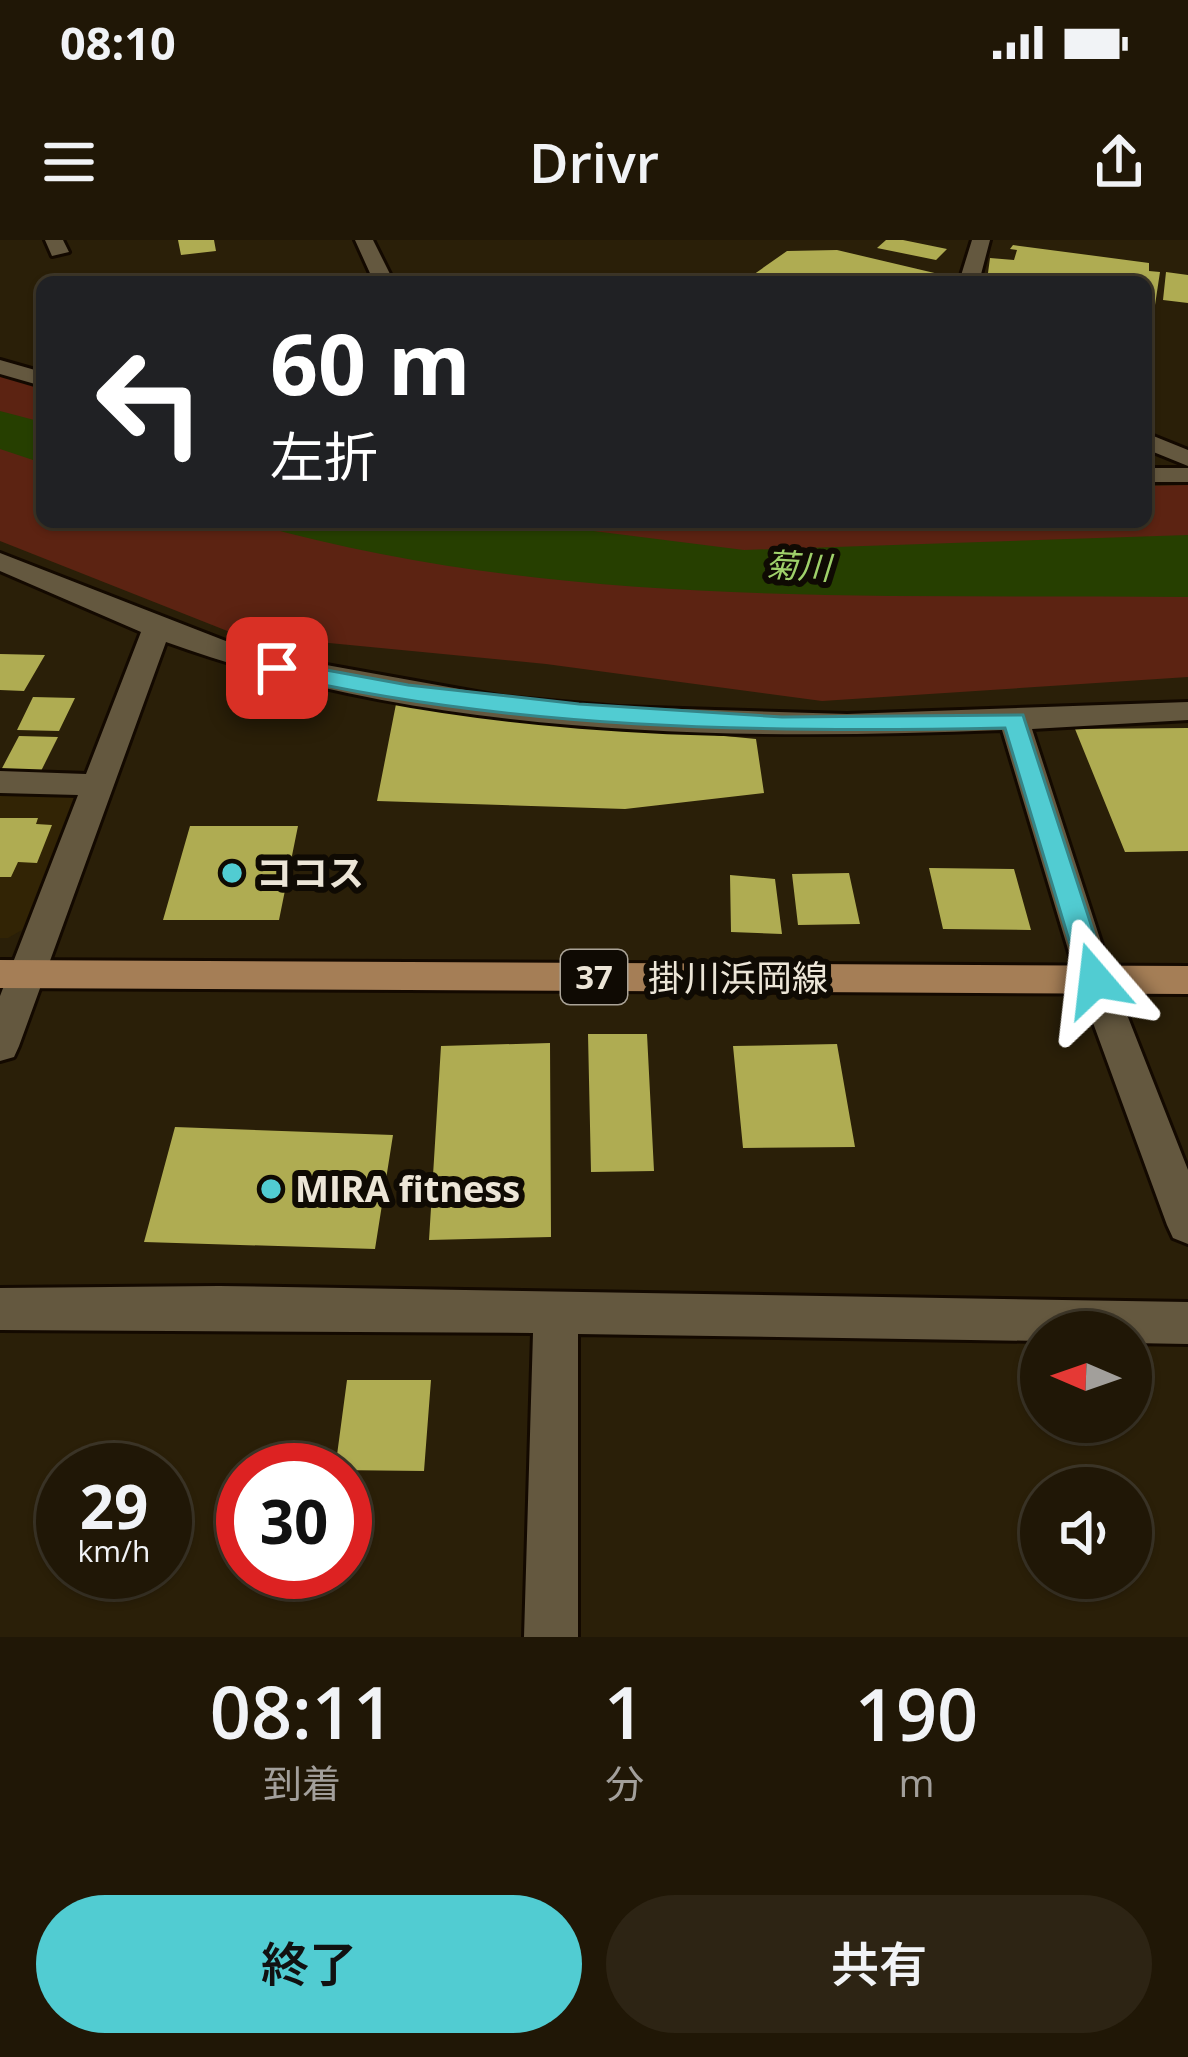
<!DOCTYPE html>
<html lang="ja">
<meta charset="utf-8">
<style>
body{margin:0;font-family:"Open Sans","Noto Sans JP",sans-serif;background:#2d2414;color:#f1f3f6;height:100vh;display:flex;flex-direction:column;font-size:45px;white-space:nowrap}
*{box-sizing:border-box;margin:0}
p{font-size:39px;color:#a29f9b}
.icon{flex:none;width:66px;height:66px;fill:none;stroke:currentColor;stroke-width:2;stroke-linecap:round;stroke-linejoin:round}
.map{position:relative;height:1397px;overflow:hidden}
.side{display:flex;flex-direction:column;background:#201706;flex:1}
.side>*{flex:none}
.banner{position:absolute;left:36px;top:36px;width:1116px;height:252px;border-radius:18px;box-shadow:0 3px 9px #0004,0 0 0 3px #3d3628;background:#202124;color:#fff;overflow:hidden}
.needle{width:78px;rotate:272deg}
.buttons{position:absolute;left:1020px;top:1071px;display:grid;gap:24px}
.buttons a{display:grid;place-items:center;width:132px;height:132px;border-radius:50%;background:#201706;box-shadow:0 3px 9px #0004,0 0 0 3px #3d3628;font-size:60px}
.speed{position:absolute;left:36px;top:1203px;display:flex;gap:24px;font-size:60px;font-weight:700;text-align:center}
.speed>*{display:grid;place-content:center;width:156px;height:156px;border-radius:50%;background:#201706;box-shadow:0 3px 9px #0004,0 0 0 3px #3d3628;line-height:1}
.speed small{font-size:30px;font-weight:400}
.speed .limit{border:18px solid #d22;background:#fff;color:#111}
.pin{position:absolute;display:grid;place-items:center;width:102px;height:102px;color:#fff;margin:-51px;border-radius:24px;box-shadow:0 6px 18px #0006}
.me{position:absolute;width:132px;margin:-66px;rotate:343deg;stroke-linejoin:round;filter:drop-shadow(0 0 9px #0008)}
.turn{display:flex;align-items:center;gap:42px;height:252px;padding:0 36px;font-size:54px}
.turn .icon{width:156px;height:156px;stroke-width:2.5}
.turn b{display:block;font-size:84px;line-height:102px}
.eta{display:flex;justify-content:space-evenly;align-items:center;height:204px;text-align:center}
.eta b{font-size:72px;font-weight:600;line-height:84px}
.button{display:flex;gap:24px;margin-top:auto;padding:24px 36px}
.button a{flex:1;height:138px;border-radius:72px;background:#51ccd2;color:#111;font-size:48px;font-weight:600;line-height:138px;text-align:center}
.button a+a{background:#2d2414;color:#f1f3f6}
.status{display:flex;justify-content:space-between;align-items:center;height:84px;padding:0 60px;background:#201706;direction:ltr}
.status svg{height:33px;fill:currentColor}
header{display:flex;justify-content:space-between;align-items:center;height:156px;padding:0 36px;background:#201706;font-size:54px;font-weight:600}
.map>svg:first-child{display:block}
.built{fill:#322405}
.green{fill:#5c2312}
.water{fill:#263f00}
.building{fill:#afac52}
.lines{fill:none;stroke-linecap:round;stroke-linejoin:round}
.minor-casing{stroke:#130900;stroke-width:6}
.major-casing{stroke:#130900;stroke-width:6}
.minor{fill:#64583f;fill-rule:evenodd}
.major{fill:#a57e56;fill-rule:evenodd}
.route{fill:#51ccd2;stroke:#358588;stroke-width:3}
.poi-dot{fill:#51ccd2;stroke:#0f0a03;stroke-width:4.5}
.labels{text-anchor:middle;stroke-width:12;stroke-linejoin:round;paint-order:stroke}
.far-water-label{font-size:33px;font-style:italic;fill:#9fd16a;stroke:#0f0a03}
.shield{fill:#0f0a03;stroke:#aaa397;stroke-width:3}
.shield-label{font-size:33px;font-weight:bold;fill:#ece5d7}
.poi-label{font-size:36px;font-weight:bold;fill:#ece5d7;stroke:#0f0a03;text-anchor:start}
.street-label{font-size:36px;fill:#ece5d7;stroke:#0f0a03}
</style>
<div class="status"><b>08:10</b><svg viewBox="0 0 49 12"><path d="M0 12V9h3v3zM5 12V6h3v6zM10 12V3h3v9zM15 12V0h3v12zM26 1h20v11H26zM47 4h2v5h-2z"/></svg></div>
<header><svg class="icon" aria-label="menu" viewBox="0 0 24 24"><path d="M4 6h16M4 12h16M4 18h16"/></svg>Drivr<svg class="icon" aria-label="share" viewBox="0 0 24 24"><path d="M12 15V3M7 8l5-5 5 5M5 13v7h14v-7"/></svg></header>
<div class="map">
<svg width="1188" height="1397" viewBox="0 0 1188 1397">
<rect width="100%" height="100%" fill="#2a1f08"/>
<!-- built -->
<path class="built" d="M0 551H68L80 565 34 683 8 698H0Z"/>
<!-- green -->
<path class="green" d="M0 134 42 145V282H1146V246L1188 245V437L822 461 546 424 235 394 0 301Z"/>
<!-- water -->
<path class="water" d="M0 171 42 182V223L0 209Z
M248 282H522L744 310 1188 295V357C875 354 551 370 248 282Z"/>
<!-- building -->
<path class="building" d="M178 0H214L216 11 181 15Z
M886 0H903L947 9 936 20 877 8Z
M1013 5 1149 23V31L1160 32 1155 65 1146 63V42H1027L988 33 990 18 1014 20 1017 10 1010 9Z
M837 10 943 35 935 42H743L787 11Z
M1166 32 1188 35V63L1163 60Z
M0 414 45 415 24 451 0 450Z
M33 457 75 458 59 491 17 490Z
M396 464 756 499 764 553 625 569 377 561Z
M1188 488V611L1125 612 1075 489Z
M19 496 58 497 40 533 0 532Z
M0 578H38L36 584 52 585 37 623 18 622 11 637H0Z
M190 586H298L279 680H163Z
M929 628 1014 629 1031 690 943 689Z
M849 633 860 684 798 685 792 634Z
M730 635 775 639 782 694 731 692Z
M588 794H647L654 931 591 932Z
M550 803 551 997 429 1000 441 806Z
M837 804 855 907 743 908 733 806Z
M175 887 393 895 375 1009 144 1002Z
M347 1140H431L424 1231 335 1230Z"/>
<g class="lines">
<!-- minor casing -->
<g class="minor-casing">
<path id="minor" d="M45 0H63L69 12 52 16Z
M355 0H373L394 42H374Z
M972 0H990L979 42H959Z
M0 120 42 132V146L0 134Z
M1146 193 1188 210V226L1146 209Z
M1146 228H1188V242H1146Z
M0 313 254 412 504 457 618 467 847 474 1188 462V480L1032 489 1113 739 1188 930V1004L1173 998 1167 985 1077 739 1002 490C727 501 428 497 166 402L19 806 14 817 0 821V756L78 555 0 553V531L86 534 141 392 0 331Z
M219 1046 1188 1062V1104L1131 1103V1092H1041V1101L578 1094V1397H524L533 1093 0 1090V1048Z"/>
</g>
<!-- major casing -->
<g class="major-casing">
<path id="major" d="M0 720 1188 726V754L0 748Z"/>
</g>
<!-- minor -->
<use href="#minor" class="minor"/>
<!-- major -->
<use href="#major" class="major"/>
</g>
<!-- route -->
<path class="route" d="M277 421 408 445 579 464 782 477 1023 475 1109 740 1095 750 1081 740 1005 488C760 493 509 490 269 433L266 428Z"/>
<!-- markers -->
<g class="poi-dot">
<circle cx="232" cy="633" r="12"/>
<circle cx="271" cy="949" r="12"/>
</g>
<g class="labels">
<!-- far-water labels -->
<g class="far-water-label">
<text transform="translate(798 326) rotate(3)" y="12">菊川</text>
</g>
<!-- shield labels -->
<rect class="shield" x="561" y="710" width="66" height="54" rx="9"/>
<g class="shield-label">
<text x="594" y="749">37</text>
</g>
<!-- poi labels -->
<g class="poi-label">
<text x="256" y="646">ココス</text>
<text x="295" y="962">MIRA fitness</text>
</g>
<!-- street labels -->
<g class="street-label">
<text x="738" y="751">掛川浜岡線</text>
</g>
</g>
</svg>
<div class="buttons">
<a><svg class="needle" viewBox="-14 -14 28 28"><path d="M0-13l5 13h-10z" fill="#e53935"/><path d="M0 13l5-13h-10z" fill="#a29f9b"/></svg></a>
<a><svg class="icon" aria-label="sound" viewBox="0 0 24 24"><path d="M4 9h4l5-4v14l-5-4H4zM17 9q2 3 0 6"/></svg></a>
</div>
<div class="speed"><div>29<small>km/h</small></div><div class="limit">30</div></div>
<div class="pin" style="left:277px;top:428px;background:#d93025"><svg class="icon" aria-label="arrive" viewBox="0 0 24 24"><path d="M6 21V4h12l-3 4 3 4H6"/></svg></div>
<svg class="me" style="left:1095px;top:740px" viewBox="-20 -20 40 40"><path d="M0-17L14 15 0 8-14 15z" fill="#51ccd2" stroke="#fff" stroke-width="4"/></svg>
<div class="banner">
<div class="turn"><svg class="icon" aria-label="left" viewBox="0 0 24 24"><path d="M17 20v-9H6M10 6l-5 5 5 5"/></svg><div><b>60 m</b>左折</div></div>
</div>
</div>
<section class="side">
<div class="eta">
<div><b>08:11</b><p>到着</p></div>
<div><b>1</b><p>分</p></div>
<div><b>190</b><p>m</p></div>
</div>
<div class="button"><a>終了</a><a>共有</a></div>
</section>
